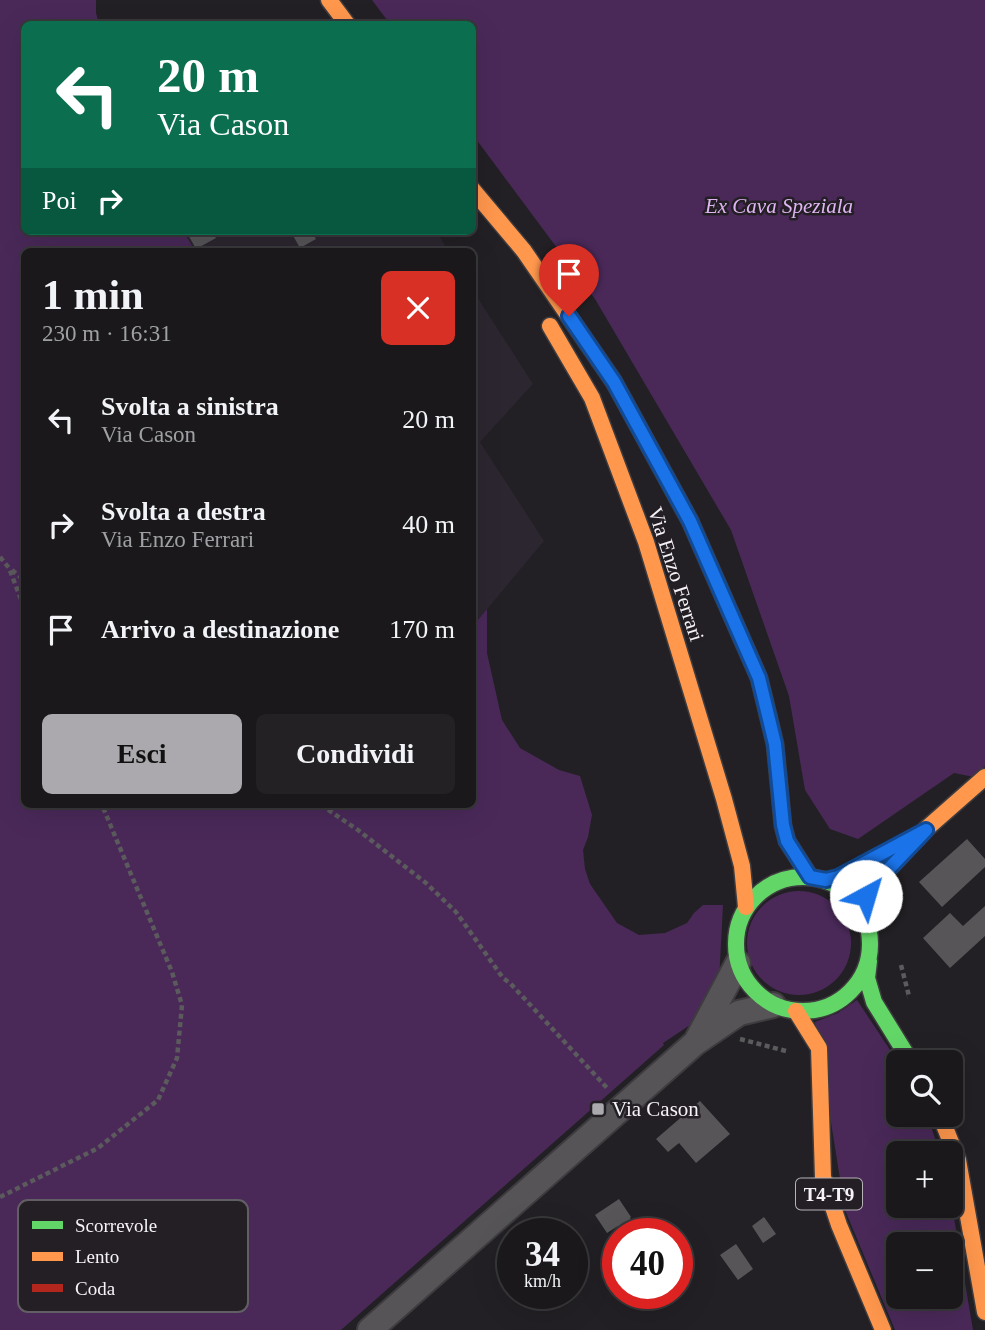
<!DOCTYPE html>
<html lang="it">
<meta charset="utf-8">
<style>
body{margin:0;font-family:Georgia,serif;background:#232124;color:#f1f3f6;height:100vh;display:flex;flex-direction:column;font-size:26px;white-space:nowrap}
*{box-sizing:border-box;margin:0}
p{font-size:23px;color:#9fa0a3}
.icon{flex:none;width:38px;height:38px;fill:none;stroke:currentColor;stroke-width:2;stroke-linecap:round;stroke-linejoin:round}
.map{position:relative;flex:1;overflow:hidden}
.panel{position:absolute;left:21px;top:248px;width:455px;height:560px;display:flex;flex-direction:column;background:#1a181b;border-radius:10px;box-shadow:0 7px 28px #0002,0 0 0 2px #38373a}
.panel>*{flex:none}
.banner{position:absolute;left:21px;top:21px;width:455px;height:214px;border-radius:10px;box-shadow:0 7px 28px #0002,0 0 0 2px #38373a;background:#0b6e4f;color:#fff;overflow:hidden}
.tools{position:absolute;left:886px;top:1050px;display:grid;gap:14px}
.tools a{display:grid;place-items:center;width:77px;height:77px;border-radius:10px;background:#1a181b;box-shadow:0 7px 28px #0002,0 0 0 2px #38373a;font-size:35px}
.speed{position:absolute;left:497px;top:1218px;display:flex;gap:14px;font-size:35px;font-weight:700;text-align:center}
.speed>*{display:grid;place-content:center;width:91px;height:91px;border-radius:50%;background:#1a181b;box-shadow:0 7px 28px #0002,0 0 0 2px #38373a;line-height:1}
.speed small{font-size:18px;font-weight:400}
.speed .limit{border:10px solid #d22;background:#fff;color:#111}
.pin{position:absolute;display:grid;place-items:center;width:60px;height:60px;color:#fff;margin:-72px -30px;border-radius:50% 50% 50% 0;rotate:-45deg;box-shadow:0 0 7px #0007}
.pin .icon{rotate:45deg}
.me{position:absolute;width:77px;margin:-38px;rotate:39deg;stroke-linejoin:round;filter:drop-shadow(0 0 5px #0008)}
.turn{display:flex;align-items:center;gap:24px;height:147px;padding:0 21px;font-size:32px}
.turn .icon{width:91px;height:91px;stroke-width:2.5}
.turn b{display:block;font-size:49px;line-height:60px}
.then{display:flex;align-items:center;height:66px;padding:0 21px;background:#0003;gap:14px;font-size:26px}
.round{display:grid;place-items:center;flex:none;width:74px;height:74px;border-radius:10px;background:#232124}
.summary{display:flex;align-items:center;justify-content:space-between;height:119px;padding:0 21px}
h1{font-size:42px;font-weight:800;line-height:52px}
.button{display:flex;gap:14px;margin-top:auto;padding:14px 21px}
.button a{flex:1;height:80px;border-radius:10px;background:#aba9ad;color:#111;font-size:28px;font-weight:800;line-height:80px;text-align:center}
.button a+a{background:#232124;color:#f1f3f6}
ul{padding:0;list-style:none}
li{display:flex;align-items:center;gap:21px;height:105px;padding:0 21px}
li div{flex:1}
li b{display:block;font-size:26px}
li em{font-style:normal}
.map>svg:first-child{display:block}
.built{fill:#2c2630}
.green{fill:#4a2959;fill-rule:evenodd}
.building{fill:#575558}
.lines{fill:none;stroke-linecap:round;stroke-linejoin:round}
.street-casing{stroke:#3e3c3f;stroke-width:28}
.fast-casing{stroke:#3e3c3f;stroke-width:19}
.slow-casing{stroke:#3e3c3f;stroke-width:19}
.jam-casing{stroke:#3e3c3f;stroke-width:19}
.path{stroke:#5b5a5c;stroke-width:4.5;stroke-dasharray:5 3.5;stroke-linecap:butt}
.street{stroke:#565457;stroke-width:24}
.fast{stroke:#63d668;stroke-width:16}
.slow{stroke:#ff974d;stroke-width:16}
.jam{stroke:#b3261e;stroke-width:16}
.route-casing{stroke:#114b97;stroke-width:18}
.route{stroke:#1a73e8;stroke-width:12}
.poi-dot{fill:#aba9ad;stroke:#231f25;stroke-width:2.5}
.labels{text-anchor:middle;stroke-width:5;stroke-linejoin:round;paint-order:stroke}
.shield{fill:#231f25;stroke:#b6b3b8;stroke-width:2}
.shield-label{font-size:19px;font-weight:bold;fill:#f5f3f7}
.park-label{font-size:21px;font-style:italic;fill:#dfb5f3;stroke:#231f25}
.street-label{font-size:21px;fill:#f5f3f7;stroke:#231f25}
.poi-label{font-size:21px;fill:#f5f3f7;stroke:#231f25;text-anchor:start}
.key{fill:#231f25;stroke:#625f64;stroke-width:2}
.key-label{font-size:19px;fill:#f5f3f7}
</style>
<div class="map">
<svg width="985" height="1330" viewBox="0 0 985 1330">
<rect width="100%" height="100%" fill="#222024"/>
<!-- built -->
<path class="built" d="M183 231H436L449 252H196Z
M472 289 533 384 480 442 544 541 473 626Z"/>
<!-- green -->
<path class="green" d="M0 0H96V13L99 24H24V231H183L196 252H24V805H472L473 626 487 609V653L502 720 520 748 559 770 580 776 592 815 588 837 583 850 585 869 590 884 617 923 639 935 665 933 687 923 694 913 703 905H723L719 981 690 1025 663 1043 664 1045 341 1330H0Z
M372 0H985V766L974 777 954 773 858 839 830 829 805 790 789 696 731 530 595 299 473 135 472 24H390Z
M747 943a52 52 0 1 1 104 0a52 52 0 1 1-104 0Z
M857 1000 898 1062V1115H927L940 1153H898V1206H952L973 1330H895L845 1210 815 1022 838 1013ZM898 1244H950V1297H898Z"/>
<!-- building -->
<path class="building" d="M186 231H211L216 238 196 249Z
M293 231H311L316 239 300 248 291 232Z
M967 839 985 859V867L942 907 919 882Z
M985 906V936L950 968 923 938 950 913 963 926Z
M700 1101 730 1134 696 1163 679 1143 668 1152 656 1139Z
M619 1199 631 1217 630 1218 640 1234H623L618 1226 607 1233 595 1215Z
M764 1217 776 1234 763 1243 752 1226Z
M736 1244 753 1269 738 1280 720 1255Z"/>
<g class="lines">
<!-- street casing -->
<g class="street-casing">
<path id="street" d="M697 1040 738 963
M370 1330 695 1043 739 1013 773 1005"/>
</g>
<!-- fast casing -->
<g class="fast-casing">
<path id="fast" d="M736 944a67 67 0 1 1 134 0a67 67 0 1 1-134 0Z
M869 961 867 978 874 1002 911 1062"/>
</g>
<!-- slow casing -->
<g class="slow-casing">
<path id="slow" d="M329 0 347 24
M472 189 524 251 614 382 690 521 759 678 768 715
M550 326 592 398 646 542 724 799 742 866 746 907
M863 913 866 896 881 877 926 829 985 777
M796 1011 819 1048 823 1177 839 1225 883 1330
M940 1115 958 1160 985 1312"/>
</g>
<!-- jam casing -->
<g class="jam-casing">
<path id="jam" d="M768 715 775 744 783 826 787 841 810 877"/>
</g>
<!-- path -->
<path class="path" d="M0 557 9 568 24 607
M12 570 24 580
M321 805 358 830 426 883 456 912 503 978 510 983 609 1090
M901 965 909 996 907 997
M740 1039 786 1051
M0 1197 98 1148 158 1100 177 1058 182 1005 172 972 102 805"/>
<!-- street -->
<use href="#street" class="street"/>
<!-- fast -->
<use href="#fast" class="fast"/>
<!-- slow -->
<use href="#slow" class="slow"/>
<!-- jam -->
<use href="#jam" class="jam"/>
</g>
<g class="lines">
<!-- route casing -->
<g class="route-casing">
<path id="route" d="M569 316 614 382 690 521 759 678 775 744 783 825 787 841 810 877 826 880 838 877 926 830 881 877 866 896"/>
</g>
<!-- route -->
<use href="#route" class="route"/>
</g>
<!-- markers -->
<rect class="poi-dot" x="591" y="1102" width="14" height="14" rx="3.5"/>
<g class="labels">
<!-- shield labels -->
<rect class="shield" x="796" y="1178.5" width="66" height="31" rx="5"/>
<g class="shield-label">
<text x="829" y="1201">T4-T9</text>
</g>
<!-- park labels -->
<g class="park-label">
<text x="779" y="213">Ex Cava Speziala</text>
</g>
<!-- street labels -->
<g class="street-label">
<text transform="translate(676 574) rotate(72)" y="7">Via Enzo Ferrari</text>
</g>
<!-- poi labels -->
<g class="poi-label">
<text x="612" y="1116">Via Cason</text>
</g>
</g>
<!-- legend -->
<rect x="18" y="1200" width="230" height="112" rx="10" class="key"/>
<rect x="32" y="1221" width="31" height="8" fill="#63d668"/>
<rect x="32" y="1252" width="31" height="9" fill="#ff974d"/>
<rect x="32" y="1284" width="31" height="8" fill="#b3261e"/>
<g class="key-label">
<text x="75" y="1232">Scorrevole</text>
<text x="75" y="1263">Lento</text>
<text x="75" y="1295">Coda</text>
</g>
</svg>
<div class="tools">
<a><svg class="icon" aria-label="search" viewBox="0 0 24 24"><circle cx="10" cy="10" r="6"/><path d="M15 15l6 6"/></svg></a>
<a>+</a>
<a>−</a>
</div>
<div class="speed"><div>34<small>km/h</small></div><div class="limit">40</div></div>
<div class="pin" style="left:569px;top:316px;background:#d93025"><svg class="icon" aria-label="arrive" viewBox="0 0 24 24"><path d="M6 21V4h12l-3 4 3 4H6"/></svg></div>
<svg class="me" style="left:866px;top:896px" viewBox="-20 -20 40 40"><circle r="19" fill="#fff"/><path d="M0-13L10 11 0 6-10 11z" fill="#1a73e8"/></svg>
<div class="banner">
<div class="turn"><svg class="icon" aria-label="left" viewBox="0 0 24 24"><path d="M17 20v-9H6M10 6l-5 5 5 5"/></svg><div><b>20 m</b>Via Cason</div></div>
<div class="then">Poi<svg class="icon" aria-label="right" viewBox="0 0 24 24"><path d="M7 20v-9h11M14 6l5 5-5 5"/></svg></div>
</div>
<section class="panel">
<div class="summary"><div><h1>1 min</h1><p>230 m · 16:31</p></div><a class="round" style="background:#d93025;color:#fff"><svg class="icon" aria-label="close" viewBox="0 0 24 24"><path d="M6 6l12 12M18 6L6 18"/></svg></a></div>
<ul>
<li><svg class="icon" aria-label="left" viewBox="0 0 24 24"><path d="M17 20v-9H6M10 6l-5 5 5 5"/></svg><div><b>Svolta a sinistra</b><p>Via Cason</p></div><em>20 m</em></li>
<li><svg class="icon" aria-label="right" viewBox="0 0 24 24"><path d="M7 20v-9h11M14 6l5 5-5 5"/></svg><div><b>Svolta a destra</b><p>Via Enzo Ferrari</p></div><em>40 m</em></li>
<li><svg class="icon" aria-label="arrive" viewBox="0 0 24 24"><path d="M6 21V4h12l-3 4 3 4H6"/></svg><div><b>Arrivo a destinazione</b></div><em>170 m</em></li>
</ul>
<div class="button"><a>Esci</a><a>Condividi</a></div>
</section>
</div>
